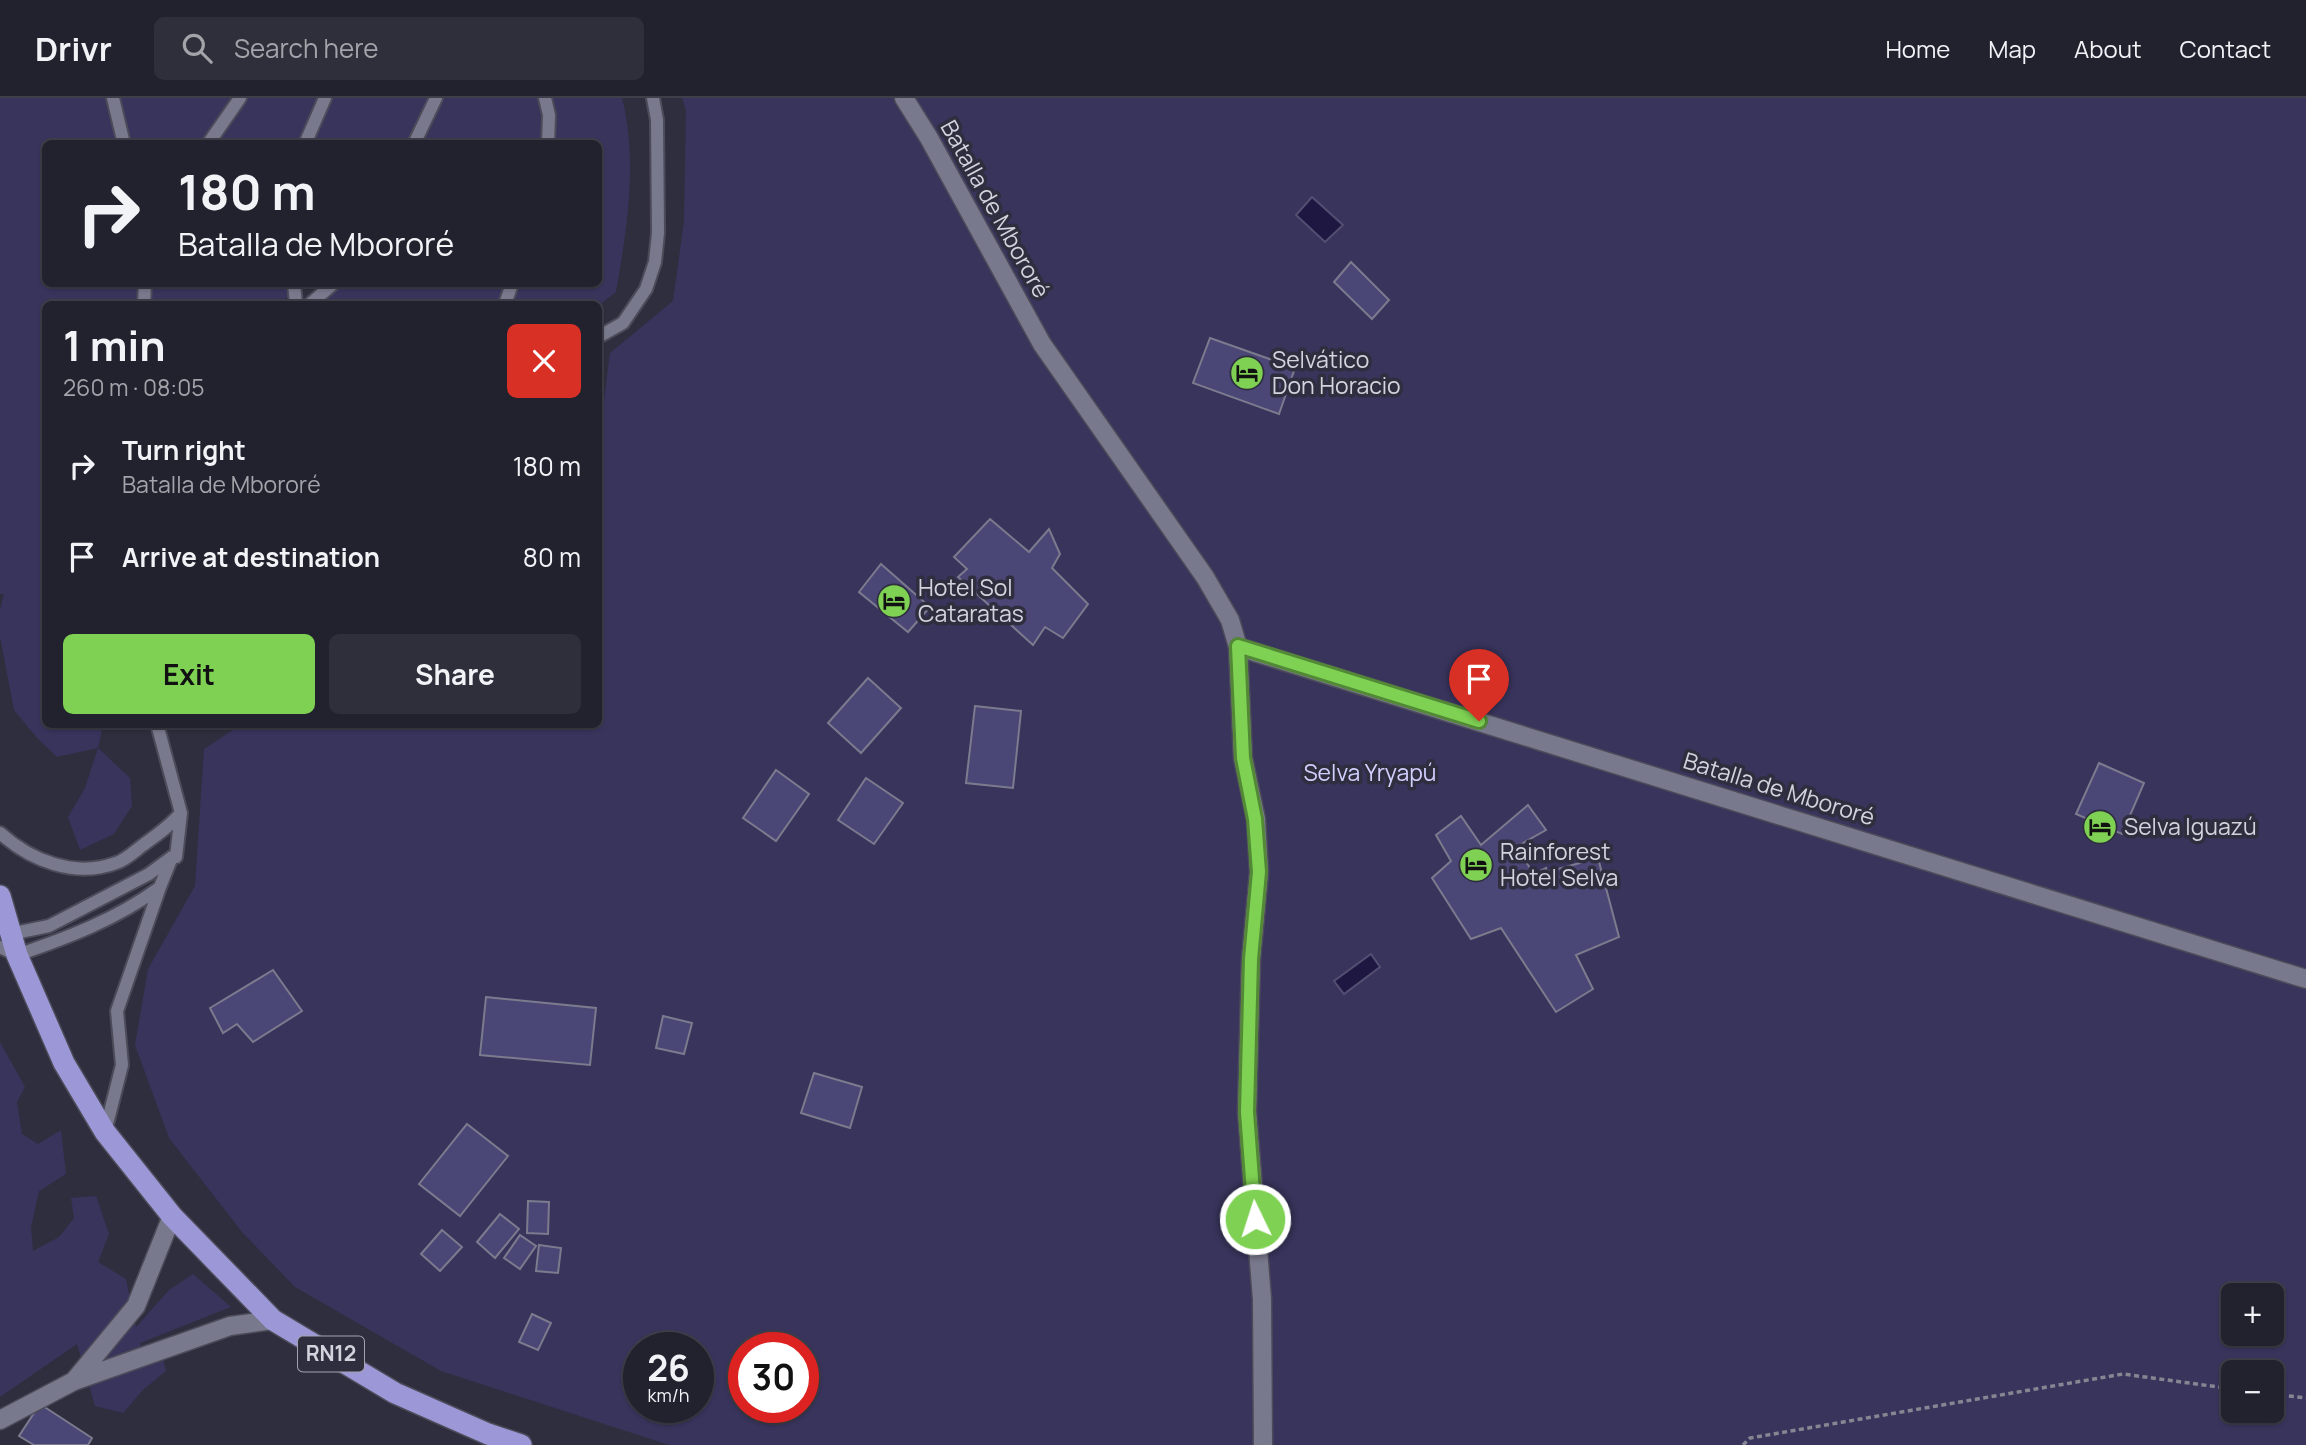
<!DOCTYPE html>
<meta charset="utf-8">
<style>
body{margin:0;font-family:Manrope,sans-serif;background:#2e2f3a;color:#f1f3f6;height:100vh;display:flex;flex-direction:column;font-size:26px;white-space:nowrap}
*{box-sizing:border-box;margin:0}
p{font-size:23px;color:#a2a4aa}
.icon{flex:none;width:38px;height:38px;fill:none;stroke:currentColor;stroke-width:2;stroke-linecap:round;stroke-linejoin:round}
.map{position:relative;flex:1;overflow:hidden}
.sheet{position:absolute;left:42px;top:203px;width:560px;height:427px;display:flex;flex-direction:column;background:#22222e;border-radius:10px;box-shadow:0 2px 5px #0004,0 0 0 2px #3f3f4a}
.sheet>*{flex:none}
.top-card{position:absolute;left:42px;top:42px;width:560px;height:147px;border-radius:10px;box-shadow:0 2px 5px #0004,0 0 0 2px #3f3f4a;background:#22222e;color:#f1f3f6;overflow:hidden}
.controls{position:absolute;left:2221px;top:1185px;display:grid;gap:14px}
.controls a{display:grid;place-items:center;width:63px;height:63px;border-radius:10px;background:#22222e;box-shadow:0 2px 5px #0004,0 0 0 2px #3f3f4a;font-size:35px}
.speed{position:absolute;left:623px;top:1234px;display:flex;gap:14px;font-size:35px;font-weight:700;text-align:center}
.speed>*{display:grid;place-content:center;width:91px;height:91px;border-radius:50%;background:#22222e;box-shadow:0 2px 5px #0004,0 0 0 2px #3f3f4a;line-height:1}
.speed small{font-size:18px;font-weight:400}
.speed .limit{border:10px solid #d22;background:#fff;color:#111}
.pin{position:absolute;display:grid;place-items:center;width:60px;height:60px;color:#fff;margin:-72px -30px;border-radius:50% 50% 50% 0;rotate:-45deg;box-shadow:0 0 7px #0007}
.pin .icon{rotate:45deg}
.me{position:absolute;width:77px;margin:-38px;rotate:356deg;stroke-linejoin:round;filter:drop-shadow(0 0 5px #0008)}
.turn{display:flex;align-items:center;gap:24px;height:147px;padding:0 21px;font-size:32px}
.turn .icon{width:91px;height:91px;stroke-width:2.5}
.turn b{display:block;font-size:49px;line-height:60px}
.round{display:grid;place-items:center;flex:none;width:74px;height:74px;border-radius:10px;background:#2e2f3a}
.headline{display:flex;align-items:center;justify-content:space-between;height:119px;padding:0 21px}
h1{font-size:42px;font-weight:700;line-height:52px}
.action{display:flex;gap:14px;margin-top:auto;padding:14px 21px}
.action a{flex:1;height:80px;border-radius:10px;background:#7ed153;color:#111;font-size:28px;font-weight:700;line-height:80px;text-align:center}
.action a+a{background:#2e2f3a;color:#f1f3f6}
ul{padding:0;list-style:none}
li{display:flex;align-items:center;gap:21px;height:91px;padding:0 21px}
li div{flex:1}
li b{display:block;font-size:26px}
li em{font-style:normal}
header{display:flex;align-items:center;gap:42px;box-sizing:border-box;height:98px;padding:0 35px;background:#22222e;border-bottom:2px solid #3f3f4a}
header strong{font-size:33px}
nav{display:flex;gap:38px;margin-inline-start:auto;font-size:24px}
.search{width:490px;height:63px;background:#2e2f3a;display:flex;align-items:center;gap:18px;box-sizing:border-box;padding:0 24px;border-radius:10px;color:#a2a4aa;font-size:26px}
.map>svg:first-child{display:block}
.green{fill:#38345c;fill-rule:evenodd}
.water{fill:#1e1742;stroke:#544f71;stroke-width:2}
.building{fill:#4a4676;stroke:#7b7b8e;stroke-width:2}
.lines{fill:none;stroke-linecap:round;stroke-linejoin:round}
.lane-casing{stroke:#4c4b59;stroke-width:16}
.street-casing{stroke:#4c4b59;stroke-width:21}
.secondary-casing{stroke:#4c4b59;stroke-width:21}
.highway-casing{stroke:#4c4b59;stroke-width:24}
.path{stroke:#868693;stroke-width:3.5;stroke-dasharray:5 3.5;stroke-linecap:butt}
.lane{stroke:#79798d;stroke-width:12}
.street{stroke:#79798d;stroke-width:18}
.secondary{stroke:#79798d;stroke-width:18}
.highway{stroke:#9c98d7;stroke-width:21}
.route-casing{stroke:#528836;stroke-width:18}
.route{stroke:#7ed153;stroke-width:12}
.labels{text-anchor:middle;stroke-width:7;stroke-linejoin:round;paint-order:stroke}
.shield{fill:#2e2e3e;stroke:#a2a2ae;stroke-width:2}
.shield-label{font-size:21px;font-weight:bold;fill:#d3d3de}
.street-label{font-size:23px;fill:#d3d3de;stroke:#2e2e3e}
.poi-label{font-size:23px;fill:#d3d3de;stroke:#2e2e3e;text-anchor:start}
.park-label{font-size:23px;fill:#d0cffe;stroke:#2e2e3e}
</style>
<header>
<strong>Drivr</strong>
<div class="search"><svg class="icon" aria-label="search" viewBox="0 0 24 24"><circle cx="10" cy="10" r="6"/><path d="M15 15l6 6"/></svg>Search here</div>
<nav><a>Home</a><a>Map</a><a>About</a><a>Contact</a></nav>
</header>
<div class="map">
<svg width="2306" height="1347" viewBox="0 0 2306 1347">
<rect width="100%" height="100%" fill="#2e2e3e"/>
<!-- green -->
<path class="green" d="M0 0H622C638 63 627 131 616 194L599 207 318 206 316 186H598V46H46V186H314L274 206H46V626L103 627 98 650 130 680 132 708 114 736 80 752 68 719 85 690 98 650 57 659 37 640 14 612 0 539V511L4 496H0Z
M682 0H2306V1347H669L441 1273 295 1189 242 1134 169 1040 135 947 148 871 195 788 204 651 233 632 313 627 598 626V348L610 255 673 203 684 123 686 12ZM2233 1197H2272V1236H2233ZM639 1250H698V1309H639ZM744 1250H803V1309H744ZM2233 1274H2272V1312H2233Z
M0 944 25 989 17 1004 22 1036 38 1046 61 1032 66 1076 39 1093 31 1130 33 1153 59 1139 74 1120 71 1100 96 1098 109 1136 98 1164 126 1181 136 1229 169 1192 193 1176 231 1209 140 1245 142 1256 160 1248 166 1273 143 1292 123 1315 95 1308 77 1246 0 1299Z"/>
<!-- water -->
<path class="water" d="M1312 99 1343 127 1325 144 1296 117Z
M1371 856 1380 869 1344 896 1334 883Z"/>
<!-- building -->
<path class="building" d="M1351 164 1389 202 1372 221 1334 184Z
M1210 240 1295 270 1279 316 1193 285Z
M990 421 1029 454 1049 431 1060 456 1052 470 1088 506 1063 540 1045 529 1033 547 958 479 967 471 954 459Z
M881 466 930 509 908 534 859 494Z
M868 580 901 610 861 655 828 625Z
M975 608 1021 613 1013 690 966 685Z
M2099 665 2144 685 2122 736 2076 716Z
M776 672 809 696 776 743 743 720Z
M866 680 903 705 874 746 838 722Z
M1528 707 1546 732 1516 749 1534 776 1546 770 1547 774 1598 760 1619 839 1576 857 1593 891 1556 914 1501 830 1471 841 1432 780 1451 763 1436 737 1461 718 1481 747Z
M273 872 302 913 253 944 237 926 223 935 210 910Z
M486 899 596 910 590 967 480 957Z
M663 918 692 925 684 956 656 950Z
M814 975 862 989 850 1030 801 1015Z
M467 1026 508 1058 460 1118 419 1086Z
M528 1103 549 1104 548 1136 527 1135Z
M500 1116 519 1131 495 1160 477 1144Z
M442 1132 462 1149 440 1173 421 1156Z
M520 1137 536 1148 520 1171 504 1160Z
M539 1147 561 1150 558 1175 536 1173Z
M532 1216 551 1225 538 1252 519 1244Z
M40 1306 92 1340 88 1347H34L19 1338Z"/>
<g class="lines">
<!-- lane casing -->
<g class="lane-casing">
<path id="lane" d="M113 0 124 46
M545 0 549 17 548 46
M208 46 240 0
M305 46 325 0
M414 46 436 0
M294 186 296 206
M144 206 145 186
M310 206 333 186
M505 206 512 186
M598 239 623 225 646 191 655 164 658 135 657 22 653 0
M0 735C31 763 75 780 116 765 126 762 135 753 143 747 157 737 170 728 181 715
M10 836 49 828 149 776 172 759
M0 849 17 857C67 840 117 821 159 790
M105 1034 122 967 117 913 160 789 172 759H176L181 715 157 626"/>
</g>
<!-- street casing -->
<g class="street-casing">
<path id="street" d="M904 0 929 40 1042 246 1205 479 1230 522 1238 549 1243 660 1256 721 1259 774 1251 861 1247 1014 1262 1201 1263 1347
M1238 549 2306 881"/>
</g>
<!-- secondary casing -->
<g class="secondary-casing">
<path id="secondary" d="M74 1283 136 1208 172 1118
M0 1322 74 1283 230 1228 273 1222"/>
</g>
<!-- highway casing -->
<g class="highway-casing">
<path id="highway" d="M0 798 17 857 64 965 105 1034 172 1118 273 1222 395 1295 488 1336 521 1347"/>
</g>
<!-- path -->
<path class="path" d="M2272 1296 2306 1300
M1743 1347 1750 1340 2123 1276 2233 1291"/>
<!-- lane -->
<use href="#lane" class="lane"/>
<!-- street -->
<use href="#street" class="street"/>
<!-- secondary -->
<use href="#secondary" class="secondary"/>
<!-- highway -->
<use href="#highway" class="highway"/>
</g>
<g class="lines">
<!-- route casing -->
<g class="route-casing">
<path id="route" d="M1255 1121 1247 1014 1251 861 1259 774 1255 721 1243 660 1238 548 1479 623"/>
</g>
<!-- route -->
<use href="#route" class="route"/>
</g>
<!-- icons -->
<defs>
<g id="hotel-disc" transform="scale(1.75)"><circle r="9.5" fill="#7ed153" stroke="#2e2e3e"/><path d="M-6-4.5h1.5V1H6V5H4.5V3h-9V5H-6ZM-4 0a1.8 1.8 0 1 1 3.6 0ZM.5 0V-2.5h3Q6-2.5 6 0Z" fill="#111"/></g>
</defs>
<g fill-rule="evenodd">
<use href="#hotel-disc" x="1247" y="275"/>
<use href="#hotel-disc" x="894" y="503"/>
<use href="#hotel-disc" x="2100" y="729"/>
<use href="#hotel-disc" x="1476" y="767"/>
</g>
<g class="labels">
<!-- shield labels -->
<rect class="shield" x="298" y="1238.5" width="66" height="35" rx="5"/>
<g class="shield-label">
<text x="331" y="1263">RN12</text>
</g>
<!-- street labels -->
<g class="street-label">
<text transform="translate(995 111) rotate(61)" y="8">Batalla de Mbororé</text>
<text transform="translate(1779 691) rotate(17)" y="8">Batalla de Mbororé</text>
</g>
<!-- poi labels -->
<g class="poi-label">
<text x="1272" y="270">Selvático<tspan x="1272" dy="26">Don Horacio</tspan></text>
<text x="918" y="498">Hotel Sol<tspan x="918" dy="26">Cataratas</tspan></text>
<text x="2124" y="737">Selva Iguazú</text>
<text x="1500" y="762">Rainforest<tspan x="1500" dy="26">Hotel Selva</tspan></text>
</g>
<!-- park labels -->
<g class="park-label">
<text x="1370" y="683">Selva Yryapú</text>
</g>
</g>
</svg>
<div class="controls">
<a>+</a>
<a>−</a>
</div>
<div class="speed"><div>26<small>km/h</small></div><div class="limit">30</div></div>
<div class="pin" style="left:1479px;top:623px;background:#d93025"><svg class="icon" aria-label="arrive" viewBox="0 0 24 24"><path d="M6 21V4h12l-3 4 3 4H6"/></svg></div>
<svg class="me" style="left:1255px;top:1121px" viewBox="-20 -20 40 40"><circle r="17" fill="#7ed153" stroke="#fff" stroke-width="3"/><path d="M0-11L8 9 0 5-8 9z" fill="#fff"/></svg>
<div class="top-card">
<div class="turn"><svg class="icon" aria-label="right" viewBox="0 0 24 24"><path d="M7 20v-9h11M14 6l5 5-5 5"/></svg><div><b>180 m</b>Batalla de Mbororé</div></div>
</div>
<section class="sheet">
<div class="headline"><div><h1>1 min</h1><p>260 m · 08:05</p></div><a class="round" style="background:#d93025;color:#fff"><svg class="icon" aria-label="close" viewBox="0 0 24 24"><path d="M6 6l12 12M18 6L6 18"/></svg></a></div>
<ul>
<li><svg class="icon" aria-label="right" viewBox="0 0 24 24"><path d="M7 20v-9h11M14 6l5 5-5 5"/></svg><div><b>Turn right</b><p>Batalla de Mbororé</p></div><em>180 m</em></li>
<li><svg class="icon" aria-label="arrive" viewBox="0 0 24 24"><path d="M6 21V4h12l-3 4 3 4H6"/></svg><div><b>Arrive at destination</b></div><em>80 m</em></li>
</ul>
<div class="action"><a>Exit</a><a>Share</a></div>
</section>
</div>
